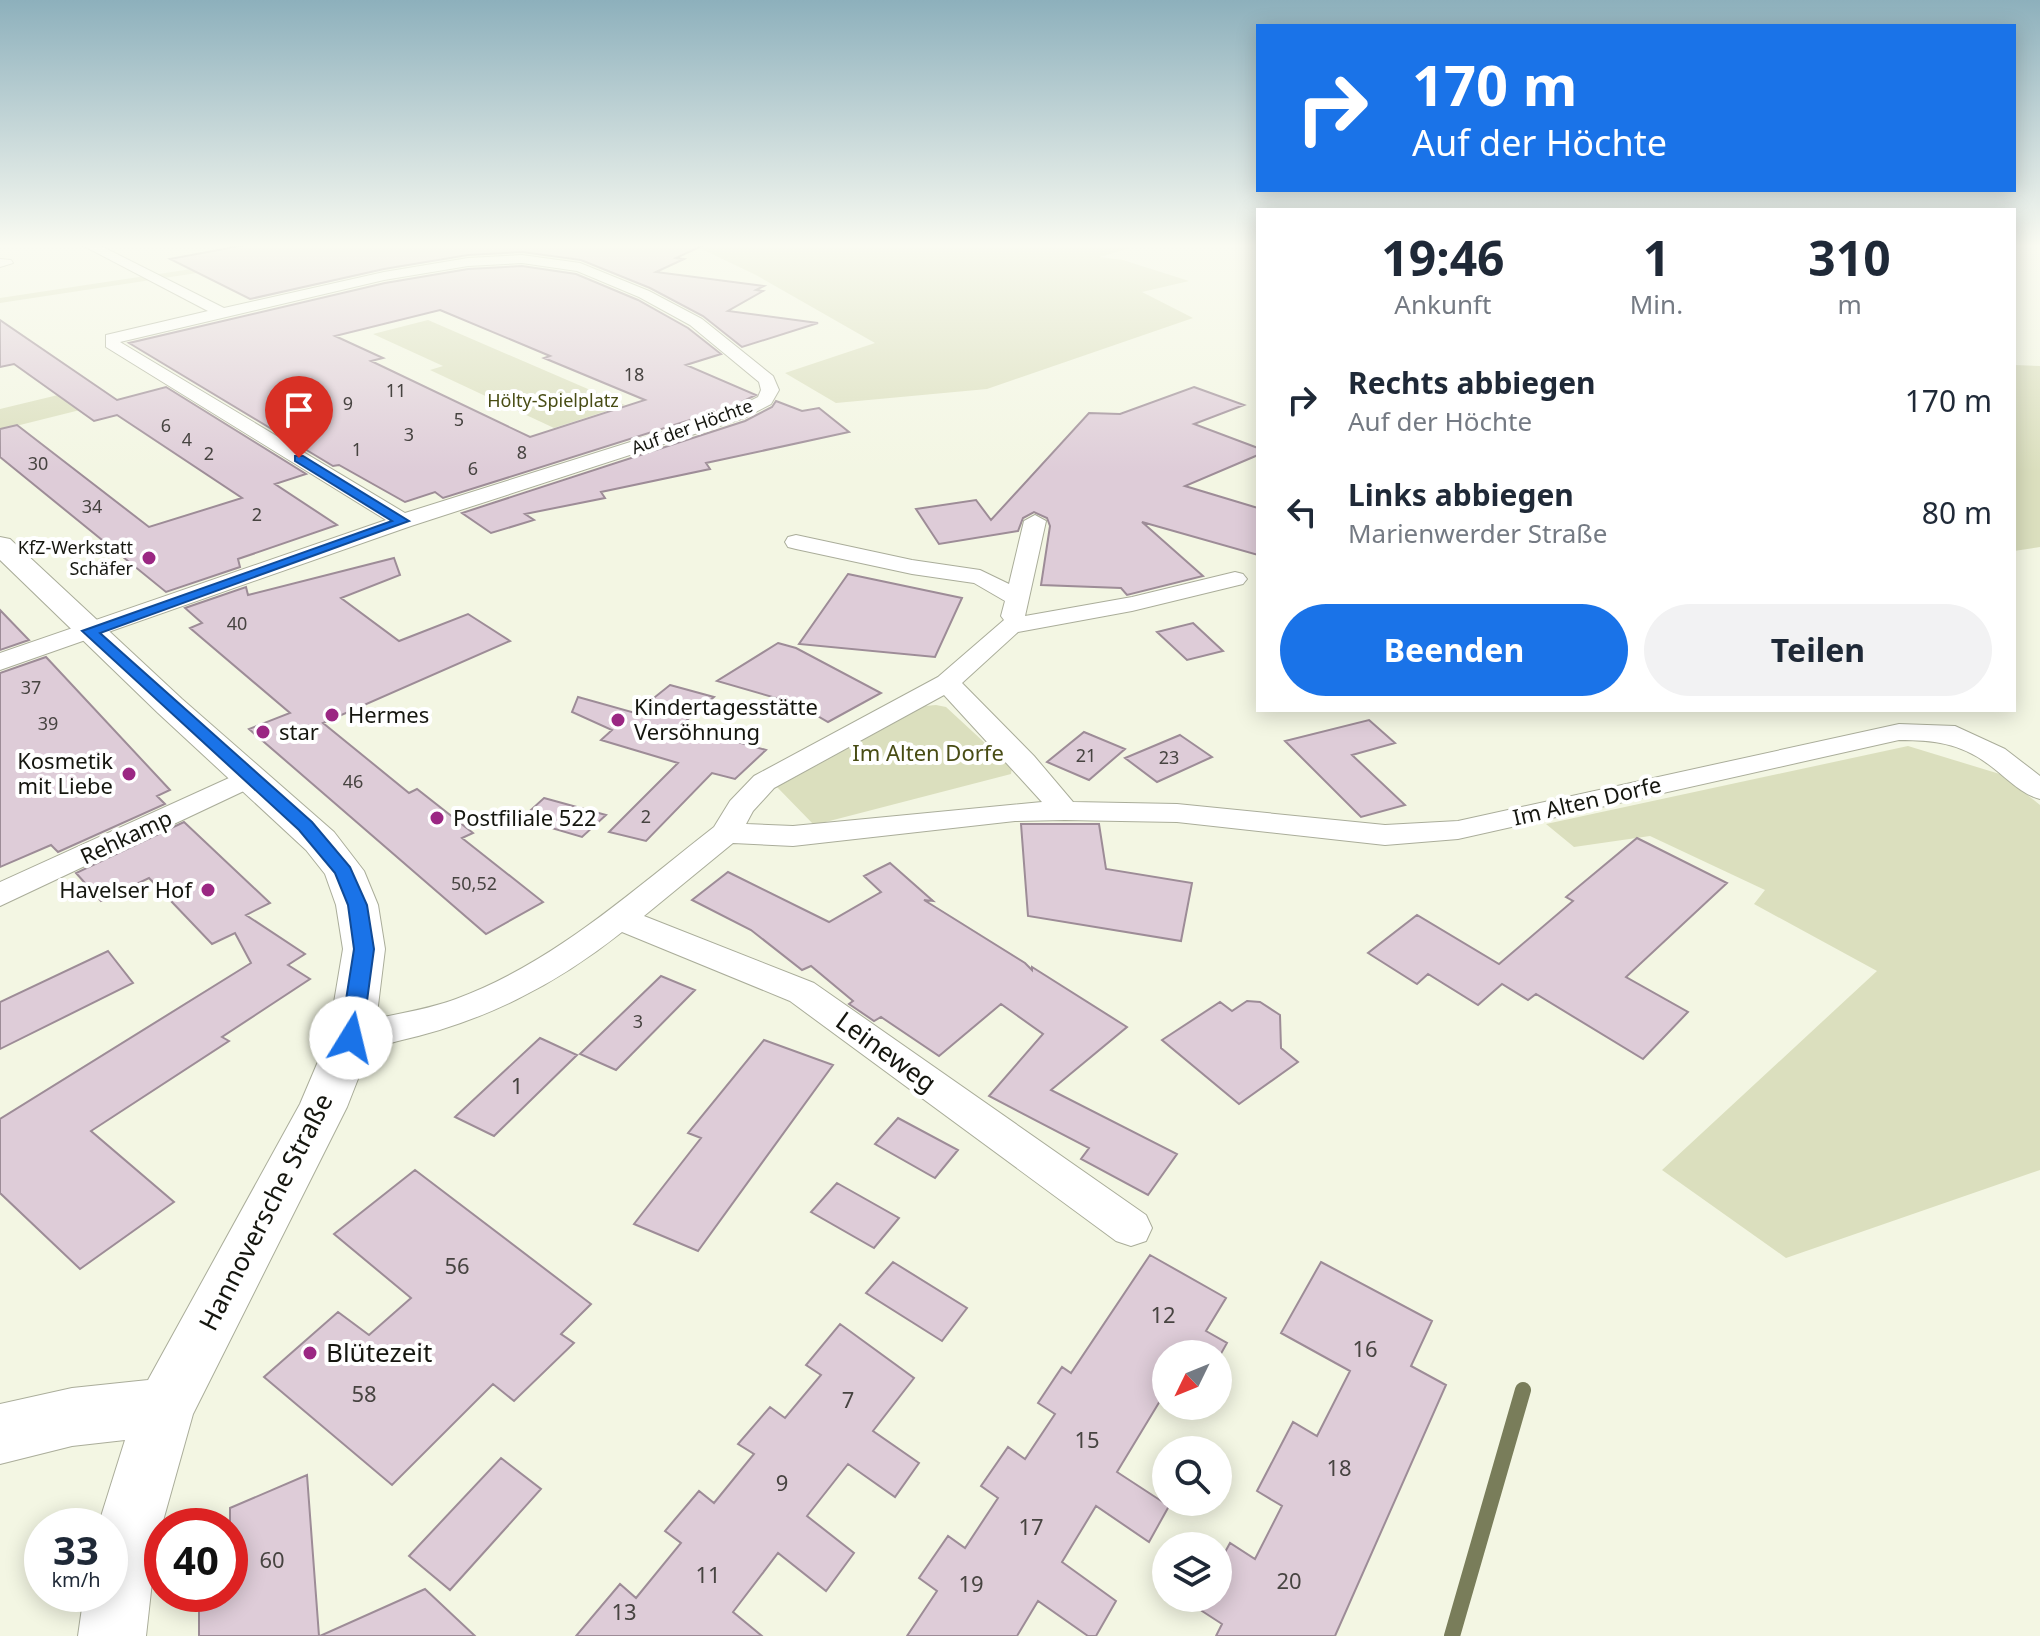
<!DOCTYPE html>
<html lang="de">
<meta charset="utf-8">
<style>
body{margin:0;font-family:"Noto Sans",sans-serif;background:#f2f2f3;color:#1f2937;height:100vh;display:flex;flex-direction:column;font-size:30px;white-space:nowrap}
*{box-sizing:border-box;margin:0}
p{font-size:26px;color:#747a83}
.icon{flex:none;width:44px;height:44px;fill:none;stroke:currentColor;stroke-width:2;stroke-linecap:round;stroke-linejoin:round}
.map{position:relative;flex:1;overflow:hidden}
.side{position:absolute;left:1256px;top:208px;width:760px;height:504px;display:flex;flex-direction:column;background:#fff;border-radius:0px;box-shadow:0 4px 20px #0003}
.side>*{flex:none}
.hud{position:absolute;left:1256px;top:24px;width:760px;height:168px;border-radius:0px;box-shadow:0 4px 20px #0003;background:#1a73e8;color:#fff;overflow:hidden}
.needle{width:52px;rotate:227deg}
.buttons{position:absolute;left:1152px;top:1340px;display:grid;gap:16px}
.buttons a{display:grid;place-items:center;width:80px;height:80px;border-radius:50%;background:#fff;box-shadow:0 4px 20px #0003;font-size:40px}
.speed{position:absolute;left:24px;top:1508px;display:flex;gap:16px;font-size:40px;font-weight:700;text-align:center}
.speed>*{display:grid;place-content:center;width:104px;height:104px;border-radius:50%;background:#fff;box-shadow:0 4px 20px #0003;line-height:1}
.speed small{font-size:20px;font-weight:400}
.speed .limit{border:12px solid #d22;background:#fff;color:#111}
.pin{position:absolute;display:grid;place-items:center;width:68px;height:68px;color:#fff;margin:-82px -34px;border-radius:50% 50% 50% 0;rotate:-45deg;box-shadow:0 0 8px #0007}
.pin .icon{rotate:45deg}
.me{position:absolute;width:88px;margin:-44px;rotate:9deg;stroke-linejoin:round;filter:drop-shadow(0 0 6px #0008)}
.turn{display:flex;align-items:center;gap:28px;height:168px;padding:0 24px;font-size:36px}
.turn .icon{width:104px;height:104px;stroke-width:2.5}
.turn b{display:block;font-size:56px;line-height:68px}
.eta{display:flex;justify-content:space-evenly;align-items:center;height:136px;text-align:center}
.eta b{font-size:48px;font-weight:700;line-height:56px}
.cta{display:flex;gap:16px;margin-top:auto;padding:16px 24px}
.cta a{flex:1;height:92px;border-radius:48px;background:#1a73e8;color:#fff;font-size:32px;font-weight:700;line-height:92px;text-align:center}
.cta a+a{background:#f2f2f3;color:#1f2937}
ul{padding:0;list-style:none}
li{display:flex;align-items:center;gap:24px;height:112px;padding:0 24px}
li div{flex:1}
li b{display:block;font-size:30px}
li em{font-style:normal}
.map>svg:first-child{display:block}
.green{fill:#dbdfbe}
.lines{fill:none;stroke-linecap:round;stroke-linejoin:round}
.stream{stroke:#797d5a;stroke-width:16}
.building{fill:#deccd8;stroke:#9d8c97;stroke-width:2;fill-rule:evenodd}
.minor-casing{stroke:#aaad9a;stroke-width:2}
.tertiary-casing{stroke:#aaad9a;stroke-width:2}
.minor{fill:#fff;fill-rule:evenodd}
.tertiary{fill:#fff;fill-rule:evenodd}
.route{fill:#1a73e8;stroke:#114b97;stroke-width:2}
.poi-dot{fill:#9b2783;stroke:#fff;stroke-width:3}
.labels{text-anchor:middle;stroke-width:8;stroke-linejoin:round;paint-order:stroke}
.number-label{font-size:18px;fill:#474441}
.far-park-label{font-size:18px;fill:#484c14;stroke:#fff}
.far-street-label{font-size:18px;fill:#15160f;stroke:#fff}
.far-poi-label{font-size:18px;fill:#15160f;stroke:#fff;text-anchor:end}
.poi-label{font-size:22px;fill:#15160f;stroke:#fff;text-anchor:start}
.park-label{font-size:22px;fill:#484c14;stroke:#fff}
.street-label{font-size:22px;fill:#15160f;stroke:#fff}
.near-number-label{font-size:22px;fill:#474441}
.near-street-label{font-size:26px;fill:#15160f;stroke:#fff}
.near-poi-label{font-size:26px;fill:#15160f;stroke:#fff;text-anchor:start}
</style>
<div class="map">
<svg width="2040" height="1636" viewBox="0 0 2040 1636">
<rect width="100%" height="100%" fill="#f3f6e3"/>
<!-- green -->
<path class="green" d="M356 244H388L0 303V298Z
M691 244H1143L1100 257 1123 260 1189 281 1142 292 1193 318 987 389 836 403 785 373 875 343 756 275Z
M428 320 625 405 554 428 430 370 443 366 373 334Z
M2014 365 2040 366V547L2014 551Z
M87 388 108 403 0 430V409Z
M936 705 946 707 1012 768 1011 774 814 825 777 787 925 706Z
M1908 746 2003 775 2040 805V1170L1786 1258 1662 1170 1877 971 1754 904 1765 890 1650 836 1574 847 1546 824Z"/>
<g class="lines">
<!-- stream -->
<path class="stream" d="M1452 1636 1523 1390"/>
</g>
<!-- building -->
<path class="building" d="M250 244H706L676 258 684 259 656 272 764 286 756 290 763 291 728 311 818 323 742 347 703 316 650 288 581 260 522 252 468 255 384 269 250 299 170 259Z
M522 266 576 274 638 300 688 328 721 354 686 365 756 395 731 407 443 498 435 492 405 502 339 465 333 466 129 343 385 283 468 269ZM440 310 550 356 544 358 645 400 530 437 371 361 383 358 335 336Z
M0 320 117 400 166 387 306 474 275 484 337 525 238 559 240 567 166 592 0 457V429L17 425 149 527 242 498 117 415 94 421 14 364 0 367Z
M1194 387 1244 405 1194 424 1258 448V455L1185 486 1258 508V555L1142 522 1203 576 1127 595 1121 588 1041 585 1050 526 1047 518 1034 512 1023 518 1018 531 939 544 916 509 976 500 991 520 1089 413 1120 414Z
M776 401 802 411 819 408 849 432 706 463 710 469 601 492 605 498 525 514 534 520 491 533 462 513 745 421 772 407Z
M394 558 400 575 341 598 399 641 468 614 510 641 323 723 409 793 417 789 473 833 462 838 543 902 486 934 249 729 290 713 190 628 202 623 185 608 246 587 248 595Z
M848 574 962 598 935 657 799 644Z
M0 610 29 640 0 650Z
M1193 623 1223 651 1187 660 1157 632Z
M778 643 796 648 881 693 828 722 797 704 717 681Z
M46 657 170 790 157 796 165 804 58 852 51 845 0 867V673Z
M670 685 714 697 680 726 766 750 735 779 712 773 646 841 609 832 678 763 601 740 612 730 572 712 578 697 635 713Z
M1369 720 1395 743 1352 755 1405 805 1361 817 1285 741Z
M1084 732 1125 749 1089 780 1047 762Z
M1180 735 1212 757 1157 782 1125 758Z
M544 798 606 815 582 837 521 819Z
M184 822 270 903 246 915 305 954 288 965 310 979 222 1037 229 1041 91 1131 174 1202 80 1269 0 1193V1119L251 963 235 933 212 944 149 878 101 901 76 873Z
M1021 824H1099L1106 869 1192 883 1181 941 1028 916Z
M1637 838 1727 883 1626 977 1688 1012 1643 1059 1536 994 1528 1000 1502 984 1478 1005 1428 974 1417 984 1368 953 1417 915 1499 964 1573 901 1566 897Z
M890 863 933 901 924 900 1025 963 1032 970V967L1127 1027 1051 1090 1177 1154 1148 1195 1081 1159 1089 1148 989 1096 1043 1034 1001 1004 939 1056 881 1017 874 1021 849 1004 853 1001 811 966 802 970 751 930 692 900 728 872 829 922 881 892 864 876Z
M108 951 133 983 0 1049V1002Z
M661 976 695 990 616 1070 580 1054Z
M1247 1001 1260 1002 1280 1015 1281 1048 1298 1062 1239 1104 1162 1040 1220 1002 1232 1011Z
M540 1038 577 1055 494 1136 455 1117Z
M764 1040 833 1065 698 1251 634 1224 701 1138 688 1133Z
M898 1118 958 1150 935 1178 875 1144Z
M415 1170 591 1304 561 1334 574 1343 514 1401 493 1384 392 1485 264 1377 338 1312 369 1335 411 1298 334 1234Z
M837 1183 899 1218 874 1248 811 1212Z
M1150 1255 1226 1298 1206 1331 1227 1343 1218 1359V1354H1166V1391L1117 1472 1169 1506 1149 1542 1096 1506 1062 1562 1116 1601 1096 1636H1088L1038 1601 1017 1636H907L937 1591 919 1578 948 1536 965 1548 998 1498 981 1486 1008 1447 1025 1459 1055 1414 1038 1403 1062 1367 1071 1373Z
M893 1262 967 1308 942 1341 866 1293Z
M1321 1262 1432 1321 1411 1366 1446 1385 1335 1636H1216L1222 1624 1182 1598H1218V1565L1230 1543 1255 1559 1282 1506 1257 1491 1293 1422 1317 1436 1350 1371 1281 1333Z
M840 1324 914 1378 873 1431 919 1463 895 1497 848 1464 807 1516 854 1553 826 1591 778 1553 733 1612 762 1636H576L620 1584 636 1598 681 1543 665 1531 699 1491 714 1503 754 1454 738 1444 770 1407 785 1418 821 1375 806 1365Z
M501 1458 541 1489 450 1590 409 1556Z
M307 1475 319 1636H199V1594H230V1508Z
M425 1589 475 1636H320Z"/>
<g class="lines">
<!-- minor casing -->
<g class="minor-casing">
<path id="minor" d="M80 244H97L224 308 384 272 468 258 522 255 580 263 649 291 702 319 773 376 779 390 771 404 744 418 411 526 0 670V653L386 520 106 347V335L208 311ZM522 263 577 271 639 297 690 325 759 382 761 390 758 397 732 410 405 513 120 342 384 280 468 266Z
M0 259 11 260 13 263 0 267Z
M1035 515 1046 521 1025 616 1132 597 1235 572 1243 574 1247 579 1243 584 1132 611 1018 632 962 683 1034 756 1073 802 1177 804 1385 825 1458 821 1899 724 1955 726 2005 749 2040 776V799C2020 794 2005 776 1988 764 1960 743 1933 740 1899 740L1458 839 1385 845 1177 822 1065 820 1015 821 793 846 733 843 644 916 814 983 1146 1215 1152 1228 1146 1241 1131 1246 1116 1241 790 1001 622 932C554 986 483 1022 398 1041 378 1046 358 1054 338 1048L333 1038 338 1028C377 1016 418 1013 456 999 554 963 633 890 714 827L730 801 754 776 938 677 1004 620 1001 616 1005 601 974 583 912 574 796 549 788 547 785 542 788 537 796 535 912 560 980 570 1009 584 1024 521ZM944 695 1042 802 793 826 746 824 753 811 774 788Z
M251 768 261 771 265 777 261 783 0 906V882Z"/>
</g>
<!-- tertiary casing -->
<g class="tertiary-casing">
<path id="tertiary" d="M0 537 10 539 182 699 334 832 364 871 378 905 385 949 374 1038 347 1107 193 1414 156 1546 146 1636H78L84 1594H110V1526H98L125 1440 72 1446 0 1464V1404L72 1388 148 1380 300 1104 328 1038 343 949 336 905 325 874 306 850 158 713 0 560Z"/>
</g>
<!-- minor -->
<use href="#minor" class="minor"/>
<!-- tertiary -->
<use href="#tertiary" class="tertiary"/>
</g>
<!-- sky -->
<linearGradient id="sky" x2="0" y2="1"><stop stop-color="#8db0bc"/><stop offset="0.52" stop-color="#fafbf2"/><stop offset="1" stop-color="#fafbf2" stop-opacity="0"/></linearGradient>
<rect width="2040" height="473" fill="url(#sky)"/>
<!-- route -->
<path class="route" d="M295 456H303L409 521 100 633 312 822 350 867 367 905 374 949 362 1038 359 1044 351 1046 344 1044 340 1038 354 949 348 905 335 873 299 830 82 631 392 521 295 461Z"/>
<!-- markers -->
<g class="poi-dot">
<circle cx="149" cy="558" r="8"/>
<circle cx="332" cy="715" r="8"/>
<circle cx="618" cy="720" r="8"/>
<circle cx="263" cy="732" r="8"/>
<circle cx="129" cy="774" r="8"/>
<circle cx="437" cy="818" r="8"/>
<circle cx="208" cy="890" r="8"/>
<circle cx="310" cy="1353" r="8"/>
</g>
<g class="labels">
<!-- number labels -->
<g class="number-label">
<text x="634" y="381">18</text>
<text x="396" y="397">11</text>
<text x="348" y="410">9</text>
<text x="459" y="426">5</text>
<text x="166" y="432">6</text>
<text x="409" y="441">3</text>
<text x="187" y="446">4</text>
<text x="357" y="456">1</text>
<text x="522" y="459">8</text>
<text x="209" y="460">2</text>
<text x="38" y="470">30</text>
<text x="473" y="475">6</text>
<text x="92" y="513">34</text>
<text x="257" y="521">2</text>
<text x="237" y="630">40</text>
<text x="31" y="694">37</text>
<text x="48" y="730">39</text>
<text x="1086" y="762">21</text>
<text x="1169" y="764">23</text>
<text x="353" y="788">46</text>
<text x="646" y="823">2</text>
<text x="474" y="890">50,52</text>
<text x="638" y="1028">3</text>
</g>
<!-- far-park labels -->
<g class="far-park-label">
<text x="553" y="407">Hölty-Spielplatz</text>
</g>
<!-- far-street labels -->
<g class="far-street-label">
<text transform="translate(692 427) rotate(-20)" y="6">Auf der Höchte</text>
</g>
<!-- far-poi labels -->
<g class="far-poi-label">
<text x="133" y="554">KfZ-Werkstatt<tspan x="133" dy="21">Schäfer</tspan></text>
</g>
<!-- poi labels -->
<g class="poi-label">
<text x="634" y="715">Kindertagesstätte<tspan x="634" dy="25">Versöhnung</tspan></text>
<text x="348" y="723">Hermes</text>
<text x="279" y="740">star</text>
<text x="113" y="769" text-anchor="end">Kosmetik<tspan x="113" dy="25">mit Liebe</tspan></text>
<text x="453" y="826">Postfiliale 522</text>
<text x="192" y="898" text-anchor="end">Havelser Hof</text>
</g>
<!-- park labels -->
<g class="park-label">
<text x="928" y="761">Im Alten Dorfe</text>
</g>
<!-- street labels -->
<g class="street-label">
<text transform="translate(1587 801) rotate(-13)" y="8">Im Alten Dorfe</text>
<text transform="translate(126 837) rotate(-25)" y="8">Rehkamp</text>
</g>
<!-- near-number labels -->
<g class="near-number-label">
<text x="517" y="1094">1</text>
<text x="457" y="1274">56</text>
<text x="1163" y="1323">12</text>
<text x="1365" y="1357">16</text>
<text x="364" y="1402">58</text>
<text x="848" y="1408">7</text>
<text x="1087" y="1448">15</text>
<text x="1339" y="1476">18</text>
<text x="782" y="1491">9</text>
<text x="1031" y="1535">17</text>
<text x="272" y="1568">60</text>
<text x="708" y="1583">11</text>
<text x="1289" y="1589">20</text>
<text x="971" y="1592">19</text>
<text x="624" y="1620">13</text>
</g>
<!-- near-street labels -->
<g class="near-street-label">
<text transform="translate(886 1052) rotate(36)" y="9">Leineweg</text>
<text transform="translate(266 1212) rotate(-63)" y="9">Hannoversche Straße</text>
</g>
<!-- near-poi labels -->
<g class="near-poi-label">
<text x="326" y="1362">Blütezeit</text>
</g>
</g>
</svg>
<div class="buttons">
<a><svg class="needle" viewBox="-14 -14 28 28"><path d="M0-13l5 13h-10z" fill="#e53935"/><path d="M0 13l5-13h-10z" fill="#747a83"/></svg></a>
<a><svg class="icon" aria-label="search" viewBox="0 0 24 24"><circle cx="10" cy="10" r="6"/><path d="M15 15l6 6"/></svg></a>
<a><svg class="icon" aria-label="layers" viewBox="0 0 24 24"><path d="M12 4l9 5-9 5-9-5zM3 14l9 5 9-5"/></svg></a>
</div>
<div class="speed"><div>33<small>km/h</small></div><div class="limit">40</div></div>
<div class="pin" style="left:299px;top:458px;background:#d93025"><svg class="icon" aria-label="arrive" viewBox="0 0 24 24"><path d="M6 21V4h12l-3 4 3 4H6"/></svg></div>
<svg class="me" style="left:351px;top:1038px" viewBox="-20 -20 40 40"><circle r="19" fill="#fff"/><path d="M0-13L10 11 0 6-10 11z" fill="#1a73e8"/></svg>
<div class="hud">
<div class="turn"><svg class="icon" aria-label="right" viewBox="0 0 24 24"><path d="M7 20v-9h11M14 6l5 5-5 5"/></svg><div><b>170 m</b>Auf der Höchte</div></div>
</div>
<section class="side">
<div class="eta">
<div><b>19:46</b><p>Ankunft</p></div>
<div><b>1</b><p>Min.</p></div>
<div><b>310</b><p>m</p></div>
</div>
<ul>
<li><svg class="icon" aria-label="right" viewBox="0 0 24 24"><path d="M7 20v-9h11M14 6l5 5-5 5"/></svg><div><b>Rechts abbiegen</b><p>Auf der Höchte</p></div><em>170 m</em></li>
<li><svg class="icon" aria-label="left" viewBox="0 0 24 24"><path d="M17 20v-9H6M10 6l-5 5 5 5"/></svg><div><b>Links abbiegen</b><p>Marienwerder Straße</p></div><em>80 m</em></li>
</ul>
<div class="cta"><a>Beenden</a><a>Teilen</a></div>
</section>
</div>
